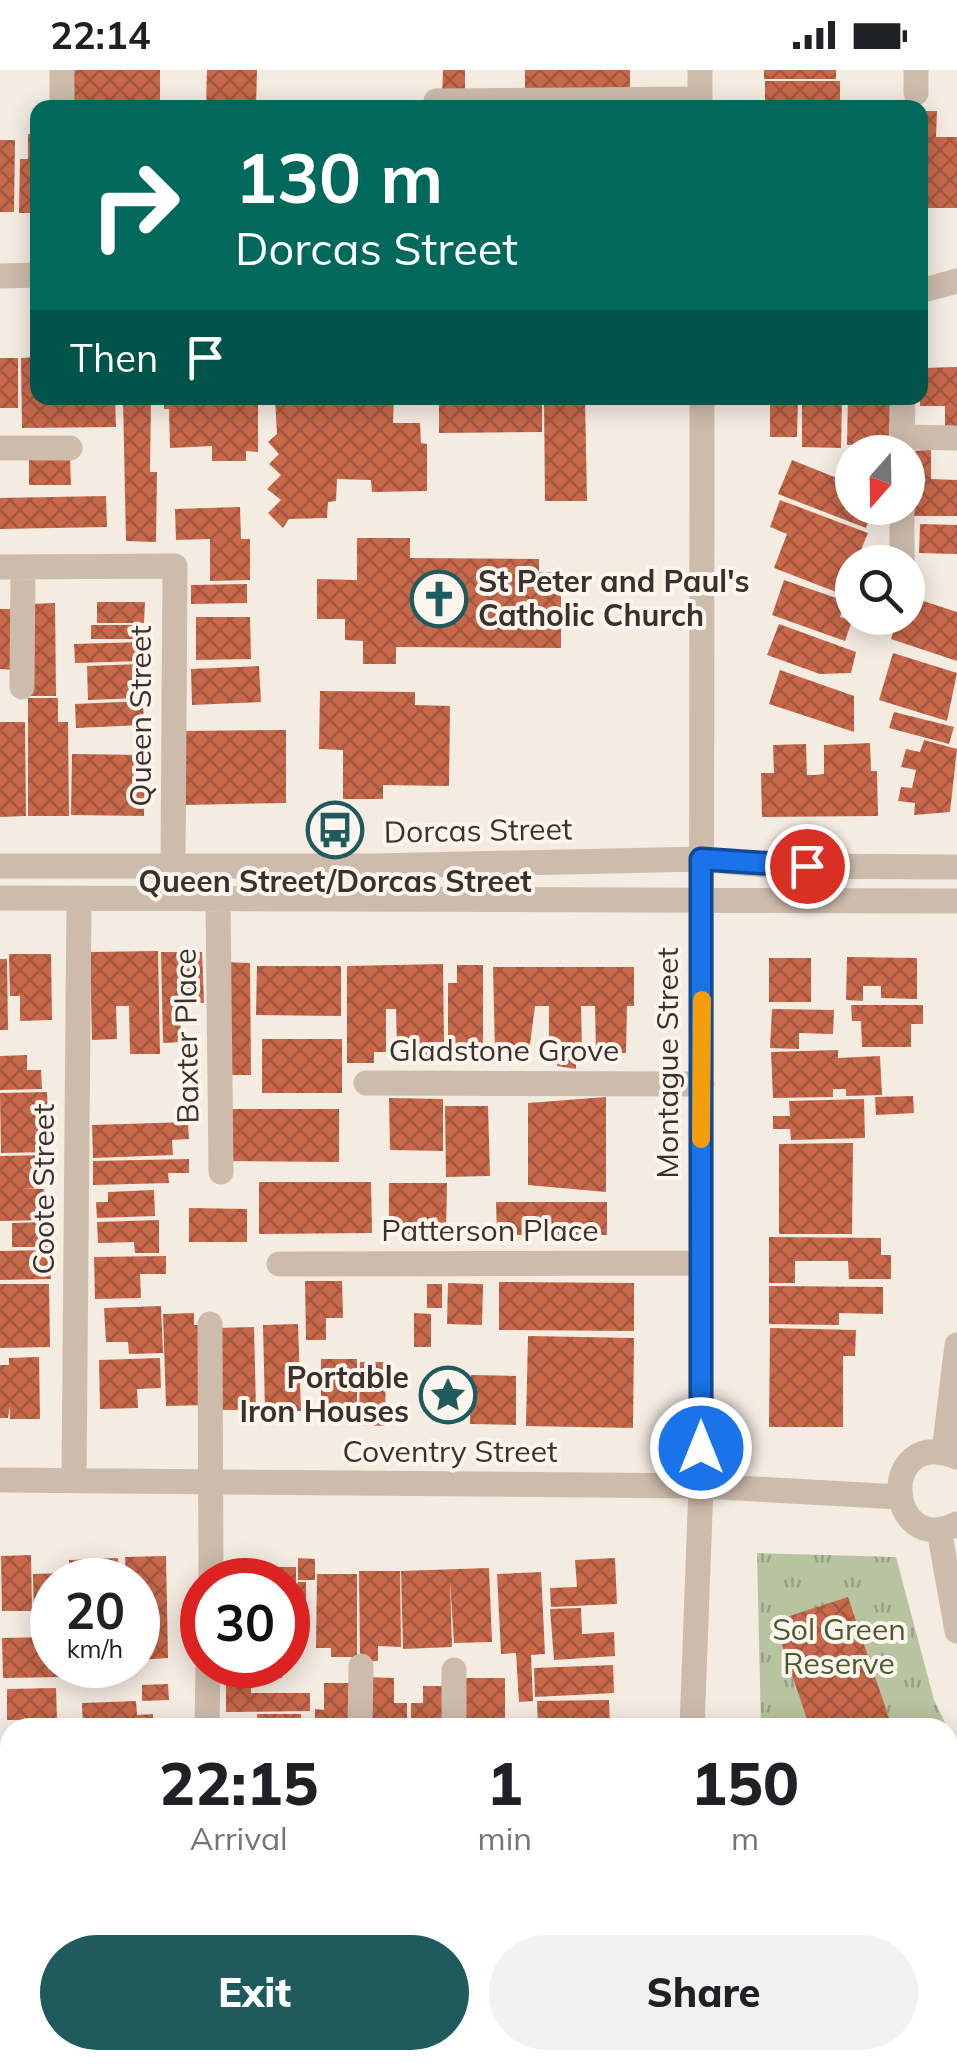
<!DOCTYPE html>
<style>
body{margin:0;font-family:Mulish,sans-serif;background:#f2f2f2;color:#202124;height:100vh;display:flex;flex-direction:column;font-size:38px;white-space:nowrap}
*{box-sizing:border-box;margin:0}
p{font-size:32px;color:#757577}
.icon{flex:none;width:55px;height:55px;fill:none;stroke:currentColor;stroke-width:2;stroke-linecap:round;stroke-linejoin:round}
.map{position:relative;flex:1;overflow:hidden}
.sheet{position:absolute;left:0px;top:1648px;width:958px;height:352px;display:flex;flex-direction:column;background:#fff;border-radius:30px 30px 0 0;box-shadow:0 5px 25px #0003}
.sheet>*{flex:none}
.guide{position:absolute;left:30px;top:30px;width:898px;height:305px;border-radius:20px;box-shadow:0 5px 25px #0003;background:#00695c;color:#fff;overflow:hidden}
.needle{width:65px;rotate:200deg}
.fabs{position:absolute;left:835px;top:365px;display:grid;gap:20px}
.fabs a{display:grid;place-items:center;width:90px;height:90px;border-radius:50%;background:#fff;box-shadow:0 5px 25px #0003;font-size:50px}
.speed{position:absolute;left:30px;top:1488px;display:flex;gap:20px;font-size:50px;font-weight:700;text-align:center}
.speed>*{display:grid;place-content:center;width:130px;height:130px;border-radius:50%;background:#fff;box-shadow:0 5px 25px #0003;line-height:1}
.speed small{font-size:25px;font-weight:400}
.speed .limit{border:15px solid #d22;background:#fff;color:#111}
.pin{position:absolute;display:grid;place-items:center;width:85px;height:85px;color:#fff;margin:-42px;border:5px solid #fff;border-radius:50%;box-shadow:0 2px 10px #0007}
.me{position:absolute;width:110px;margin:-55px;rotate:0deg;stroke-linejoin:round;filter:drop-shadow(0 0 8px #0008)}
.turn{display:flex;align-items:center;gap:35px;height:210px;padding:0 40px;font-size:45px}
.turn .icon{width:130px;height:130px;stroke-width:2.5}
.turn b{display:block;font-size:70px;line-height:85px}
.then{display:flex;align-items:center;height:95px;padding:0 40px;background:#0003;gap:20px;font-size:38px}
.eta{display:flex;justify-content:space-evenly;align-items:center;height:170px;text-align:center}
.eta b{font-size:60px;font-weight:800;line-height:70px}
.button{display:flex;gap:20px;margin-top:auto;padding:20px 40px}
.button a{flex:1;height:115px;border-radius:60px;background:#1f5a5e;color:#fff;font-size:40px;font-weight:800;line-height:115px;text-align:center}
.button a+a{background:#f2f2f2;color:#202124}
.status{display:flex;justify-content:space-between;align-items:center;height:70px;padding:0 50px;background:#fff;direction:ltr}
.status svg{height:28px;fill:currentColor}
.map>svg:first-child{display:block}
.park{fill:url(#park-tufts)}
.building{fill:url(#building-cross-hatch)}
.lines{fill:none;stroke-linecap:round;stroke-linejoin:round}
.minor{stroke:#cdbbac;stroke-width:25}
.route-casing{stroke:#114b97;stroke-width:25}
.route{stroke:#1a73e8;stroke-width:18}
.slow{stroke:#f59e0b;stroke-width:18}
.labels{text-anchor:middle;stroke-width:8;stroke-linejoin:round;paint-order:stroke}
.poi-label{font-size:30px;font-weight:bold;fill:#3b302b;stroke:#fbf5ee;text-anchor:start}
.street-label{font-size:30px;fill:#3b302b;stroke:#fbf5ee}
.park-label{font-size:30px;fill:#4a5a2e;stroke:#fbf5ee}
</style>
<div class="status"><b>22:14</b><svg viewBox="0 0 49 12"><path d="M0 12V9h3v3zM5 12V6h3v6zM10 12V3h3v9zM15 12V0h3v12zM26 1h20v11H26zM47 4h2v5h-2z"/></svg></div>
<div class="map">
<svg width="957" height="1998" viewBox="0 0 957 1998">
<defs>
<pattern id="park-tufts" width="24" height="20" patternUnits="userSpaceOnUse" patternTransform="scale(2.5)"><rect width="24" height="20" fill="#b8c4a0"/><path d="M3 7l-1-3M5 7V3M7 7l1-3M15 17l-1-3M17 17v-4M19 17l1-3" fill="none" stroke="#97a083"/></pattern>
<pattern id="building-cross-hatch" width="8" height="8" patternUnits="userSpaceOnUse" patternTransform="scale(2.5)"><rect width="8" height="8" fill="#c8694b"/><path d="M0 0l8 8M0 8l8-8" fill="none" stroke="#a4573f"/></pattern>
</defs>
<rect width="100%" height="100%" fill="#f4ebe1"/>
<!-- park -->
<path class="park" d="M757 1483 896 1487 934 1630 947 1657H761Z
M948 1659 957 1680V1964L948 1966Z"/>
<!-- building -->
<path class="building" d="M71 0H160V38H71Z
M207 0H257L256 38H206Z
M443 0H465V27H442Z
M525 0H630V20L525 26Z
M764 0H836V9H764Z
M765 11H840V34L765 33Z
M920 41H937L936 67H957V138H920Z
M28 64H38V143H19L20 89H28Z
M0 70H15L14 142H0Z
M38 287V328H115L116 357 22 358 21 288Z
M0 288H18V338H0Z
M957 297V363H945V336H920V298Z
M123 328H151L150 402H157L156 472 126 471Z
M164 328H258V382L246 381V391H212V376L170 378 169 339H164Z
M275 328H394L393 353H420L421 373 427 374V421L372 422 371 410 337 409 336 431 328 432 327 448 289 449 283 458 268 443 281 430 267 419 281 405 269 394 279 384 268 372 277 364Z
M439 328H542V362L439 363Z
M544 328H585L587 431H545Z
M770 328H798L797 367H770Z
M802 328H842L841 378 802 377Z
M848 328H890L889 376 847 375Z
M931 380V409L957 410V446H909L911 381Z
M70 386 71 415H29V387Z
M792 390 852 414V438H873L866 458 778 424Z
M106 426 107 457 0 459V428Z
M780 430 868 463 856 492H852V528L774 498 787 464 770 457Z
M240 437 241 469H250V510L210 511V469L176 470 175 439Z
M920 454 957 455V484L919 483Z
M357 468H410V488L539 489V502H561V578L396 577V594H363V571L345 570V549H317V509L357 510Z
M784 510 845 531 840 547 852 551 845 571 772 545Z
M247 514V533L191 534V515Z
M908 526 957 542V591L891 569 898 548H908Z
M97 532H145L144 553H97Z
M55 533 56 626H31L29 534Z
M0 539H13V600L0 599Z
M196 547H250L251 589 196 590Z
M779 554 856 582 851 603 820 604 767 585Z
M91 555H140V569H91Z
M141 572V591L75 593 74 574Z
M893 583 957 603 947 651 879 630Z
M142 594 143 628 88 630 87 596Z
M259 596 261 632 192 635 191 599Z
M780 600 854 626V662L769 634Z
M320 621 415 622V635L450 636 449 716 383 715V729H343V680L319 679Z
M28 628H58V652H68L69 746H28Z
M143 631 144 655 76 658 75 634Z
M894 642 954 657 949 674 889 658Z
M0 652H25L26 746 0 747Z
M286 660V733L183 735 181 661Z
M924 670 957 679 950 742 914 745 915 733 898 731 901 717 912 718 916 700 901 697 906 679 920 682Z
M870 673 871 701H877L878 746 762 747 761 703H774L773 675 806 674 807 705H815L824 704V675Z
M72 684 145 685 144 746 71 745Z
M158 881 160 984H130L129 936H116L117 969 92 970 90 882Z
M161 882H202L204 933H180L181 972 163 973Z
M9 884H51L52 950 20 951V926H10Z
M847 887 917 888V929L881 928V916H863V931L846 930Z
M769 888H811V932H769Z
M0 889H7L8 960H0Z
M222 892 250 893 251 1005H230Z
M443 894 444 972H435V982H428V989H406L405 974H397L396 939H386V982H374V993H347V896Z
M457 895H483V981L448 982V913H457Z
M257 896H341V946L256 945Z
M493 897H634V936H627L626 983 596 984 595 936H581L582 977H576V999L557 996V983L549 982V936H535L529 982 495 981Z
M851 935H923V954H911V977H862L861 951H852Z
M772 939 834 940 833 964 799 963V979L770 978Z
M262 969H342V1023H262Z
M838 980V988L880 986 882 1025 846 1026V1019H833V1027L773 1028 771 982Z
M27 985V1000H41L42 1019 0 1020V986Z
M47 1022 49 1082 1 1083 0 1023Z
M913 1026 914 1043 876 1045 875 1027Z
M606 1027V1122L528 1115V1033Z
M389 1028 443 1029V1081L390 1080Z
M864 1029 865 1068 791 1070 790 1059H773V1046H790L789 1031Z
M445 1036H488L490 1106 446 1107Z
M228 1039H339V1092L228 1091Z
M188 1052 189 1069 172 1070 173 1085 93 1088 92 1055Z
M853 1073 852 1164H779V1074Z
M50 1085 51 1103 34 1104V1118H22L44 1119 45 1150 0 1151V1086Z
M189 1089V1103H168L169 1113 93 1115V1091Z
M259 1112H371L372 1163 259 1164Z
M389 1113H447L446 1164H389Z
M154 1120 155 1146 97 1148 96 1132H108V1122Z
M496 1132H607V1165H497Z
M189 1138 247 1139V1172H189Z
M159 1150V1183H135L134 1172 98 1173 97 1152Z
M50 1152 51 1177H12V1153Z
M769 1167 881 1168V1185H891V1209H849L848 1191H795V1213H769Z
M50 1180 51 1209 0 1210V1181Z
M166 1186V1204H140L141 1228 95 1229 94 1187Z
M305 1211H342L343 1248H326V1270H306Z
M499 1212 634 1213V1261L499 1260Z
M448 1213 483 1214 482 1255 447 1254Z
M0 1214H49L50 1277 0 1278Z
M427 1214H442V1238H427Z
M769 1216 883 1217V1244L839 1243V1255L769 1254Z
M161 1236 163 1283 129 1284 128 1272H106L104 1238Z
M194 1243V1255H206L208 1335 166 1336 163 1244Z
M414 1243 431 1244V1277H414Z
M298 1254 301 1341 265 1342 263 1255Z
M254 1257 256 1340H217L215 1258Z
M770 1258 856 1260 855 1286H843V1357H769Z
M528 1266 634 1268 633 1358 526 1356Z
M39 1287 40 1349H10V1336L8 1348H0V1295H9V1288Z
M160 1288 161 1318 137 1319 138 1338 100 1339 99 1290Z
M321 1289H357V1343L321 1342Z
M360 1292H386L385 1356 359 1355Z
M429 1305 467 1306 465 1342 427 1340Z
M471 1305 516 1306V1355L470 1354Z
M31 1485 32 1541H2L1 1486Z
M166 1486 168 1588 138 1590V1510H126L125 1487Z
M118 1488 119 1510H70L69 1490Z
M298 1488 315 1489V1510H298Z
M615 1488 617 1534 551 1537 550 1518 577 1517 575 1490Z
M221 1496H265V1510H221Z
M270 1497H296V1519L298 1512H306V1562H298V1570H288V1510H270Z
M489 1498 492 1572 454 1573 450 1510 452 1577 403 1579 401 1501Z
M359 1501H400L401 1577 378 1576V1591H360Z
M541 1502 545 1584 531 1585 533 1631 519 1632 516 1583 501 1584 497 1504Z
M67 1503V1510H52V1553L34 1554 33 1504Z
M317 1504H357V1587H331V1578H316Z
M848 1527 889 1648 861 1658H810L774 1551Z
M581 1538 582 1564 614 1562 615 1586 554 1590 550 1539Z
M52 1567V1595H65L66 1607 3 1608 2 1568Z
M225 1595H282V1608H225Z
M613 1595 614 1623 535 1627 534 1598Z
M366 1607 394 1608V1633H407V1658H366Z
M459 1608H505V1658H459Z
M226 1611H251V1623H310V1641L226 1642Z
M324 1613H353V1658H315V1639L324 1640Z
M168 1614 169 1630 142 1631V1615Z
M423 1616H448L449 1658H411V1633H423Z
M56 1618 57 1650H7V1619Z
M609 1630 610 1658H538L537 1631Z
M136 1631 137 1645 153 1644V1658H83L82 1633Z
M257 1644H301L302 1658H258Z
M0 1857H10V1888H0Z
M2 1904H10V1956H3Z"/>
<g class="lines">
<!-- minor -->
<path class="minor" d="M916 0V23
M436 31 699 29
M62 38V0
M700 38V0
M0 206 38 205
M920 221 957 211
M902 367 957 368
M0 378H70
M902 382 903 328
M902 492V438
M0 497 175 496 173 797
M22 617 23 497
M0 796H376L701 789 774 796 957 797
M0 828 957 831
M218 829 221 1102
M366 1013 702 1014
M279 1194 700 1193
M210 1254 211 1510
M944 1382 957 1275
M957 1387C876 1355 886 1489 957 1454
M0 1410 701 1416 899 1427
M74 1410 79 828
M939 1460 957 1561
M454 1600V1658
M207 1658 208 1595
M360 1658 361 1596
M692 1658 701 1416 702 328
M110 1998V1990
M198 1998V1990"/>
</g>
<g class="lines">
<!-- route casing -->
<g class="route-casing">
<path id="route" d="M701 1378V789L807 796"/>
</g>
<!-- route -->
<use href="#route" class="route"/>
<!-- slow -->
<path class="slow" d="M701 1069 702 930"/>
</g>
<!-- icons -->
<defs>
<g id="church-ring" transform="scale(2.875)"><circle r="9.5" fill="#fbf5ee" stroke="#1f5a5e" stroke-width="1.5"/><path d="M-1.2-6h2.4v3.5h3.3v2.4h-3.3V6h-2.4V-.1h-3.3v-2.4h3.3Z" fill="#1f5a5e"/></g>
<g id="bus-ring" transform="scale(2.875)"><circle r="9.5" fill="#fbf5ee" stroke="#1f5a5e" stroke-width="1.5"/><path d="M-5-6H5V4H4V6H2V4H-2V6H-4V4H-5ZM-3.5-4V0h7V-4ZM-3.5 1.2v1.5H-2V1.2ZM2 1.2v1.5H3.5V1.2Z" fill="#1f5a5e"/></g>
<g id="sight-ring" transform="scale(2.875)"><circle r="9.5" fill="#fbf5ee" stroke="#1f5a5e" stroke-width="1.5"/><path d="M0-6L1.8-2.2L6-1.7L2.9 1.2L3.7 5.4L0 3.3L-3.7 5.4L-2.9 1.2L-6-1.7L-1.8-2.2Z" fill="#1f5a5e"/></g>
</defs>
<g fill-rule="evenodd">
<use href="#church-ring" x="439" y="529"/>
<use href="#bus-ring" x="335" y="760"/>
<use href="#sight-ring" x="448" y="1325"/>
</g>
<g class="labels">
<!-- poi labels -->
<g class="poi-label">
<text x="478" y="522">St Peter and Paul's<tspan x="478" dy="34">Catholic Church</tspan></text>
<text x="335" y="822" text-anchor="middle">Queen Street/Dorcas Street</text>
<text x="409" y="1318" text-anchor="end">Portable<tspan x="409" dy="34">Iron Houses</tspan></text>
</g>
<!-- street labels -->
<g class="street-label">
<text transform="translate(141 646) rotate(-90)" y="10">Queen Street</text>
<text transform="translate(478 761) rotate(-1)" y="10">Dorcas Street</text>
<text transform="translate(187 966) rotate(-91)" y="10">Baxter Place</text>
<text x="504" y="991">Gladstone Grove</text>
<text transform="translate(668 993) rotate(-90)" y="10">Montague Street</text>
<text transform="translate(44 1119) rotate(-90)" y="10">Coote Street</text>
<text x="490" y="1171">Patterson Place</text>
<text x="450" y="1392">Coventry Street</text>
</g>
<!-- park labels -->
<g class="park-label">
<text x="839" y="1570">Sol Green<tspan x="839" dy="34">Reserve</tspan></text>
</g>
</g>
</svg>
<div class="fabs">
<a><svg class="needle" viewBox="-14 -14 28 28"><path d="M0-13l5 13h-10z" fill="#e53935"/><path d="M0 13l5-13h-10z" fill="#757577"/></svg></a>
<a><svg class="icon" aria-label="search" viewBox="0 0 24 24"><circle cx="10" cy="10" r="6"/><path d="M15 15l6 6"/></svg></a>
</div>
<div class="speed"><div>20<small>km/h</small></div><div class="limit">30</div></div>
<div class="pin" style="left:807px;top:796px;background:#d93025"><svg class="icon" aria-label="arrive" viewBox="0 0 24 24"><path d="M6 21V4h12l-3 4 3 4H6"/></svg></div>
<svg class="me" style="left:701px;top:1378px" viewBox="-20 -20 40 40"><circle r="17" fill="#1a73e8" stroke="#fff" stroke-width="3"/><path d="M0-11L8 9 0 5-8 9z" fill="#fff"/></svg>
<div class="guide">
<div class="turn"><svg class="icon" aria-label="right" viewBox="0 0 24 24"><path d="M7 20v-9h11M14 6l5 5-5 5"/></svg><div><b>130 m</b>Dorcas Street</div></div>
<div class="then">Then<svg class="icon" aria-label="arrive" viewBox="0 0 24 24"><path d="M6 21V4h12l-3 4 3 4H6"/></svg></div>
</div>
<section class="sheet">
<div class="eta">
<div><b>22:15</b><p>Arrival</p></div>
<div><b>1</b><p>min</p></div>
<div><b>150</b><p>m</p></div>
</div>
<div class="button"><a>Exit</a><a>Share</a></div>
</section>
</div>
